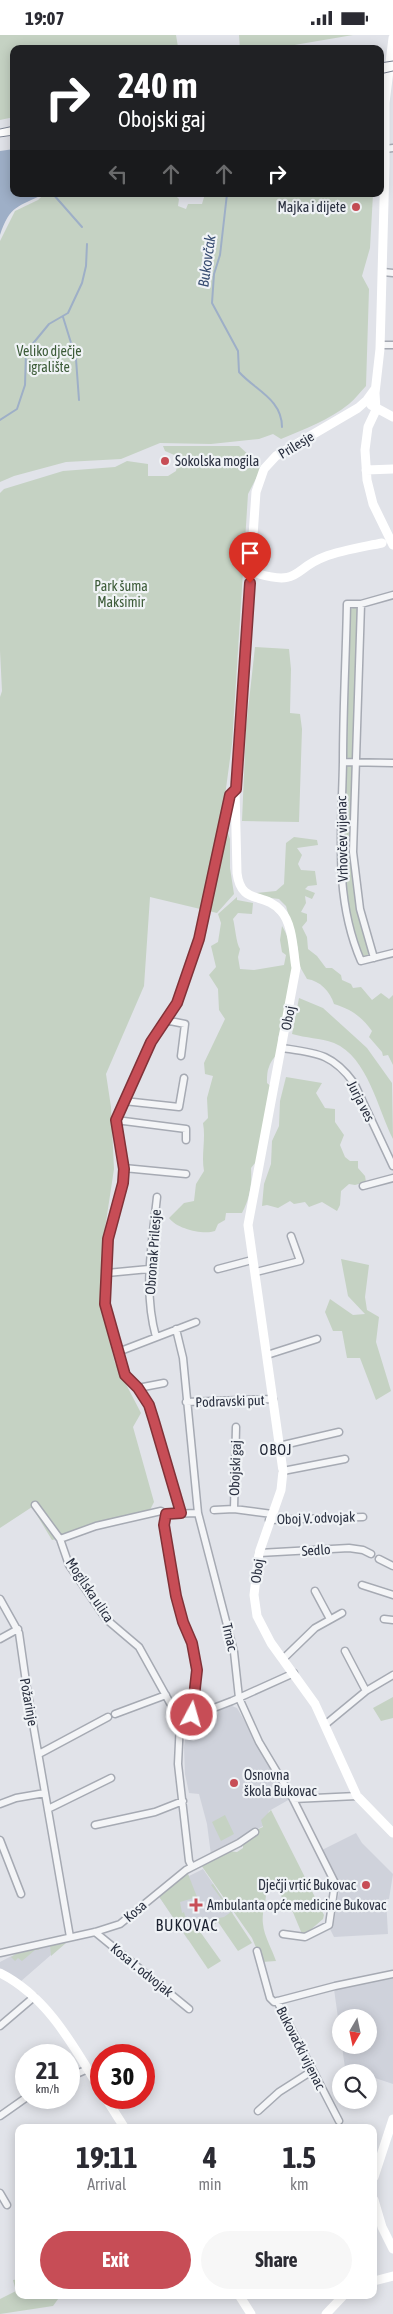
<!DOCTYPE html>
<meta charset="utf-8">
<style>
body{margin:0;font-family:"Asap Condensed",sans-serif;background:#f7f7f7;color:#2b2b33;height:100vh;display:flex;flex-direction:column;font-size:19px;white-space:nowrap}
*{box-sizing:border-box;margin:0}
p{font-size:16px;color:#7c7c81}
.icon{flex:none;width:28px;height:28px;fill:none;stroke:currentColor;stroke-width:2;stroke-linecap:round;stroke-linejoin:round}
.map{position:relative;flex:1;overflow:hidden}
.sheet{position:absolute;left:15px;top:2089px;width:362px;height:175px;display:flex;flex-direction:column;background:#fff;border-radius:10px;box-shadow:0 2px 12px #0003}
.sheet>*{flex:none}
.top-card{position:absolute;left:10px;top:10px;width:374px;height:152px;border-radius:10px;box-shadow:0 2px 12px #0003;background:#202124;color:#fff;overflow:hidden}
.needle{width:32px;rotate:189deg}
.controls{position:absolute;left:332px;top:1974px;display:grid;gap:10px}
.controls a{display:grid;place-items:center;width:45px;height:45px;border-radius:50%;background:#fff;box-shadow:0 2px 12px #0003;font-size:25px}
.speed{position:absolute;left:15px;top:2009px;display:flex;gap:10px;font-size:25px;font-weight:700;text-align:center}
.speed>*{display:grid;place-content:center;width:65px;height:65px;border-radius:50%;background:#fff;box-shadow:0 2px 12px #0003;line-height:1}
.speed small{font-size:12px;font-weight:400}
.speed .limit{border:8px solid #d22;background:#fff;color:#111}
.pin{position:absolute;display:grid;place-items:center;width:42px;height:42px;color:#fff;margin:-51px -21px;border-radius:50% 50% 50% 0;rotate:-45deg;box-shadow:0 0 5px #0007}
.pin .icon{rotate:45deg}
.me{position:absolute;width:55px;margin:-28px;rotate:6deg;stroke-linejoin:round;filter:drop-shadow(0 0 4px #0008)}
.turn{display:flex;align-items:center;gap:18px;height:105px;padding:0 25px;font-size:22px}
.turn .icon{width:65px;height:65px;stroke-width:2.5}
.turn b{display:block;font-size:35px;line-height:42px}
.lanes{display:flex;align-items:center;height:48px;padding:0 25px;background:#0003;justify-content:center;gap:25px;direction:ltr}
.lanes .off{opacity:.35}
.eta{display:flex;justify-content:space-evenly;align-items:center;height:85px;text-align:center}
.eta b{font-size:30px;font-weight:700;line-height:35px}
.action{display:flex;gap:10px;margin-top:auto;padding:10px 25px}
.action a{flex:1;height:58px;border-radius:30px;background:#c74d56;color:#fff;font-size:20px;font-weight:700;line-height:58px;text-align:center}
.action a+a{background:#f7f7f7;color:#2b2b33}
.status{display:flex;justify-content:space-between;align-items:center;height:35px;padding:0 25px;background:#fff;direction:ltr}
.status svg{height:14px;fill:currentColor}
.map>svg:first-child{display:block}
.built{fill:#cfd2db;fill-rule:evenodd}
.green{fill:#c5d2c3}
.water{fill:#9eafc7}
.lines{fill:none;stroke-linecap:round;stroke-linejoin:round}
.stream{stroke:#9eafc7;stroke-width:2}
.street-casing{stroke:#a6aab3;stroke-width:9}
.street{stroke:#f4f5f7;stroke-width:6}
.secondary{stroke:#fff;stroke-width:9}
.tram{stroke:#7b8292;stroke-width:1}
.route-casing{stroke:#813238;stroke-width:12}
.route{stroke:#c74d56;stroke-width:9}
.poi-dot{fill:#c74d56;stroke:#f0f3f6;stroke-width:2}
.labels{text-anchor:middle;stroke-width:4.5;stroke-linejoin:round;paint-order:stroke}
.poi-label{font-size:14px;fill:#2a3040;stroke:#f0f3f6;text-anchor:start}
.park-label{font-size:14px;fill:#3c5b38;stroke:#f0f3f6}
.street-label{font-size:14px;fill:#2a3040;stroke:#f0f3f6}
.water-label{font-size:15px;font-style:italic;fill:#374c71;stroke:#f0f3f6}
.neighbourhood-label{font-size:15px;letter-spacing:1px;fill:#1c2231;stroke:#f0f3f6}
.quarter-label{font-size:16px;letter-spacing:1px;fill:#1c2231;stroke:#f0f3f6}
</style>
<div class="status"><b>19:07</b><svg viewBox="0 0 49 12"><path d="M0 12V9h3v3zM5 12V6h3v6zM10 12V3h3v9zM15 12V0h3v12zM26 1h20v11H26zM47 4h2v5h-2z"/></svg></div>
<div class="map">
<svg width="393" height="2279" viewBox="0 0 393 2279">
<rect width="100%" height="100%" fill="#e1e3e9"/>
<!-- built -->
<path class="built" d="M232 1671 237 1673 290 1764 269 1776 263 1791 211 1820 207 1789 199 1759 189 1758 185 1739 184 1712 187 1690 197 1683Z
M356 1798 362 1808 393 1839 389 1864H386L388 1899 334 1902 330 1894 333 1893 340 1850 322 1815Z
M203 1834 233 1878 188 1905 158 1860 188 1839 189 1841Z
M67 1906 20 1947 0 1935V1927L25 1914Z
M393 1942V2049L369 2041V2038L358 2037 345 2033 334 1954ZM341 1982H369V2010H341Z"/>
<!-- green -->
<path class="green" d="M0 0H176L178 12 169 14H14V82L0 85Z
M239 0H353L271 14H240Z
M44 159H174L179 164 178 171 186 174 188 169H202L205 159H373L370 213 362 241 369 254 366 351C360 357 355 364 349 369 329 385 305 394 281 404L273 399 259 404 211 409 160 408 121 424 66 427 14 441 0 447V206L15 176 38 165Z
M163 411H239L262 432 248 459 232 709 222 783 230 804V833L234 859 217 878 150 862 144 951 106 1039 111 1072 114 1134 104 1200 101 1272 115 1328 141 1378 133 1392 154 1467 146 1483 52 1505 32 1472 0 1493V662L2 656 0 616V458L4 454 63 436 115 432 127 426 148 429V441H168L176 436 179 422 165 416Z
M355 572 358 575 353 723 352 724 345 722 349 575Z
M255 612 289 614 291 634 290 678 300 679 302 694 299 787 242 786 246 693Z
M350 730 353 732V844L358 877 370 918 365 923 360 920 349 880 342 832 346 732Z
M294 802 317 805 318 810 297 813 302 820 298 829 301 835 315 836 317 850 308 851 305 854 315 858 312 864 305 861 306 868 301 877 307 879V886L302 892 307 902 308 914 317 921 326 933H332L341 940 342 945 351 949 353 953 361 952 372 965 381 958 389 964 393 960V1030L388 1020 383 1021 382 1017 369 1002 372 996C362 982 351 974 334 969 330 956 320 946 307 944L299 930 298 914 286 871 279 864 263 862 256 858 276 856 284 849 286 808Z
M237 862V865L253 868 252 879 238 878 233 884C235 890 236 908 240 914L238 922 240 934 254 935 284 930 286 920 282 917 280 905 282 891C301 921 289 971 278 1003 282 1022 274 1018 269 1032 267 1036 267 1043 267 1048L273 1053 259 1123 251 1133C252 1150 250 1163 242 1178H226L225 1185 218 1189 215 1196C203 1200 177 1194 169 1183L184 1168 194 1166 196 1149 204 1136C201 1120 206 1104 203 1088L208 1083 207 1063 213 1041 205 1039 204 1028 225 984 219 975 218 954 209 940 216 932 211 911 218 907 221 888 218 879Z
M299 963 323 973 355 1002 367 1013 392 1048 393 1104C378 1075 368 1022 334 1008 320 1003 306 1003 292 999Z
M286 1042 322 1048 316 1058 325 1073 335 1074V1087L344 1100 340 1110 345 1122 350 1126H358V1133L365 1141 366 1147 355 1150 349 1149 341 1156 340 1170 337 1176 322 1167 309 1172 305 1167 294 1169 290 1166 278 1173 267 1170 262 1171 264 1149 271 1129 272 1106 279 1091 280 1066Z
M341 1224 369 1230 365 1262 367 1275 379 1282 376 1307 391 1356 376 1365 360 1323H347L342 1296H333L325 1277 330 1264 353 1280 365 1279 348 1261Z
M393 1662V1683L381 1686 373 1673Z
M271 1775 324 1880 323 1884 308 1897 302 1899 292 1875 281 1874 282 1863 276 1847 265 1850C269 1862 261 1876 263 1889 264 1901 272 1914 276 1926L262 1927 252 1903 201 1830 227 1816 237 1817 243 1813V1808L254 1796 263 1792 261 1785Z
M225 1780 234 1799 221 1806 212 1787Z
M188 1839 197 1862 180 1867 182 1878 184 1877 186 1884 191 1883 192 1888 204 1884 205 1886 224 1882 231 1877 211 1850 213 1849 252 1908 238 1916 218 1887 201 1898 221 1926 208 1934 158 1860Z
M67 1906 66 1908 51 1921 50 1909Z
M42 1911 39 1915H35L22 1926 18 1923 15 1926 11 1922 25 1914Z
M19 2244V2260H61L53 2271 0 2279V2264L16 2256 13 2245Z"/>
<!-- water -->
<path class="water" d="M14 114V159H44C18 172 10 170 0 200V116Z"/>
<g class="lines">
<!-- stream -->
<path class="stream" d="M53 159 82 192
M227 159 220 220 214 239 212 268 238 316 239 337C255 355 282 364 282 392
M63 282 76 324 79 365
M0 385 17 374 25 350 26 317 49 289 68 278 82 248 86 231 87 209"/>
<!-- street casing -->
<g class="street-casing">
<path id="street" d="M385 114 393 113
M383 237 393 238
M381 310H393
M393 560 361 569H347C346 621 343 673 343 726 342 793 333 861 361 926L393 918
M361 569 353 817 360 874 374 923
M343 727 393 728
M165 985 185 989 181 1021
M282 1013C316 1018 332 1018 354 1048L393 1131
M124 1066 179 1072 184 1043
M116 1085 186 1094V1105
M124 1133 186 1139
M363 1151 393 1143
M218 1234 252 1225
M256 1237 300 1226 291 1201
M107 1238 149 1234
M176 1294 183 1323 198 1478 234 1617 239 1663 259 1707 293 1764 335 1848 329 1890 305 1902 283 1899
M156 1302C143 1255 152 1209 157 1162
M118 1317 196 1287
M267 1320 317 1304
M138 1353 164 1348
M186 1367 273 1364
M279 1411 339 1397
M283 1436 345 1424
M35 1470 60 1504 69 1530 106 1584 139 1612 180 1686 178 1729 189 1826 192 1832
M234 1474 236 1392
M214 1475 234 1474 272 1479
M181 1478 154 1386 149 1370 138 1353 125 1340 105 1269 108 1203 123 1148 124 1133 116 1085 151 1007 177 968 199 904 230 760 235 755
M166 1479 164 1490 176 1561 183 1587 192 1609 197 1635 192 1680
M269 1485 363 1482
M60 1504 96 1491 161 1476 166 1479 198 1478
M259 1518 349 1513 363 1515 371 1519
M379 1524 393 1531
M362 1550 393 1560
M315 1556 330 1584
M0 1564 19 1598 27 1654 70 1902
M384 1584 393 1585
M0 1604 18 1594
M345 1616 366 1656
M283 1624 315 1593 342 1578
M115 1679 166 1660
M180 1686 232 1666 294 1638
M326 1689 366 1656 393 1640
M39 1719 108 1682
M293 1764 357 1761
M0 1769 16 1763 45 1758
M48 1774 111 1743
M95 1790 155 1777 183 1766
M0 1805 21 1859
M95 1897 189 1974
M257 1916 270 1963 274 1967 335 1951 393 1939
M0 1918 95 1897 120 1889 186 1835 239 1808 255 1797
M277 1966 339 2086
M0 1991 34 1962
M69 2042 88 2034
M258 2076 279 2057 312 2036
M0 2081 27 2062
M0 2158 7 2170"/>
</g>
<!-- street -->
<use href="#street" class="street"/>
<!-- secondary -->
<path class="secondary" d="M393 3 385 68V130L380 314 375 358 376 375 368 392 365 415 367 445 373 469 393 510
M380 33 393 31
M0 98 14 96
M375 354 367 365 358 373 276 421 264 434 256 457 251 530 259 539C300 551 294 533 324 522 342 515 363 512 382 508
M371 370 393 382
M366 435 393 434
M251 524 235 754 237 838C241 871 264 856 281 876 293 889 293 916 296 933L248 1190 283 1436 281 1455 259 1518 254 1560 257 1581 271 1608 315 1669 357 1761 393 1798
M0 1938C48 1962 74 2012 101 2056
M105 2062 124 2092
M374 2142 393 2084
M374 2165 382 2192 393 2214
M374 2246 393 2241
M239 2260 251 2279
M326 2279 344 2260"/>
<!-- tram -->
<path class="tram" d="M380 28 393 26
M380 39 393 36
M0 94 14 91
M0 102 14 100"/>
</g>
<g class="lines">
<!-- route casing -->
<g class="route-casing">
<path id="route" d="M192 1680 197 1635 192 1608 183 1587 176 1561 164 1490 166 1479 181 1478 154 1386 149 1370 138 1353 125 1340 105 1269 108 1204 123 1148 124 1134 116 1085 151 1007 177 968 199 904 230 760 236 754 250 548"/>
</g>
<!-- route -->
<use href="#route" class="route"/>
</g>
<!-- markers -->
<g class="poi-dot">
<circle cx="356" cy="172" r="5"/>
<circle cx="165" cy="426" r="5"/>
<circle cx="234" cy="1748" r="5"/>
<circle cx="366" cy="1850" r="5"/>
<path d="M193.5 1862.5h5v5h5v5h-5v5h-5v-5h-5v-5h5z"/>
</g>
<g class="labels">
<!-- poi labels -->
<g class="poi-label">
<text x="346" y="177" text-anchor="end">Majka i dijete</text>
<text x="175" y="431">Sokolska mogila</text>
<text x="244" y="1745">Osnovna<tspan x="244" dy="16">škola Bukovac</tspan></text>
<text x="356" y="1855" text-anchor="end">Dječji vrtić Bukovac</text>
<text x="207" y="1875">Ambulanta opće medicine Bukovac</text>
</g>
<!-- park labels -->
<g class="park-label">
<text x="49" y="321">Veliko dječje<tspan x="49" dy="16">igralište</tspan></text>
<text x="121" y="556">Park šuma<tspan x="121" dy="16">Maksimir</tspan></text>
</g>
<!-- street labels -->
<g class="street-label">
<text transform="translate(296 410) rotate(-31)" y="5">Prilesje</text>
<text transform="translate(342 804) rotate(-91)" y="5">Vrhovčev vijenac</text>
<text transform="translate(288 983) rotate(-79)" y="5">Oboj</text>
<text transform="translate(361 1066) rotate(63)" y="5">Jurja ves</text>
<text transform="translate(153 1217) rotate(-86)" y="5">Obronak Prilesje</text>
<text transform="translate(230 1366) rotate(-2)" y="5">Podravski put</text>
<text transform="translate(235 1433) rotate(-88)" y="5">Obojski gaj</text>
<text transform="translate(316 1483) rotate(-2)" y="5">Oboj V. odvojak</text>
<text transform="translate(316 1515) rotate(-4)" y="5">Sedlo</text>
<text transform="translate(257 1536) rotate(-82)" y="5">Oboj</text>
<text transform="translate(90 1555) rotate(56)" y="5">Mogilska ulica</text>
<text transform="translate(230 1602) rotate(77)" y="5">Trnac</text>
<text transform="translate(29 1667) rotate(80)" y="5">Požarinje</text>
<text transform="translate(135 1876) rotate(-41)" y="5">Kosa</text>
<text transform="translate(142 1935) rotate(39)" y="5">Kosa I. odvojak</text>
<text transform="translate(301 2013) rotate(63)" y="5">Bukovački vijenac</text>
</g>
<!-- water labels -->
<g class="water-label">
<text transform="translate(207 226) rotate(-82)" y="5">Bukovčak</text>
</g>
<!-- neighbourhood labels -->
<g class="neighbourhood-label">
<text x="276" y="1420">OBOJ</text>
</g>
<!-- quarter labels -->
<g class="quarter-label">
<text x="187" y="1896">BUKOVAC</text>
</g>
</g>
</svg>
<div class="controls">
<a><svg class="needle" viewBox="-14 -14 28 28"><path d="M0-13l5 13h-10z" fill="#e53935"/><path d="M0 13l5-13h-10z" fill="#7c7c81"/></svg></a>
<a><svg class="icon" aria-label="search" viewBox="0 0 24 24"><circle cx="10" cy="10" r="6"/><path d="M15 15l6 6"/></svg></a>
</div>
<div class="speed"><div>21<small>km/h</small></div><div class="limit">30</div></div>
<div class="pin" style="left:250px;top:548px;background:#d93025"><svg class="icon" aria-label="arrive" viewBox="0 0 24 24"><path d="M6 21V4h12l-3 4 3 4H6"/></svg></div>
<svg class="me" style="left:192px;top:1680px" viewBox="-20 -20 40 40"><circle r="17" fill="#c74d56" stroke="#fff" stroke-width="3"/><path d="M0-11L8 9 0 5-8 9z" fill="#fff"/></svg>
<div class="top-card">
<div class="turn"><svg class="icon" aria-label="right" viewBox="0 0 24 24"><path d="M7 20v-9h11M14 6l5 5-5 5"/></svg><div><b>240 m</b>Obojski gaj</div></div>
<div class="lanes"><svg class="icon off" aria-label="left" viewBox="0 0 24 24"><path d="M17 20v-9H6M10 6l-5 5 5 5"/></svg><svg class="icon off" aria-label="ahead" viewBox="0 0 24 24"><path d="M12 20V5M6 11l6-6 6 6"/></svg><svg class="icon off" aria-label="ahead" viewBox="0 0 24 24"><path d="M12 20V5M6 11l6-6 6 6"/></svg><svg class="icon" aria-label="right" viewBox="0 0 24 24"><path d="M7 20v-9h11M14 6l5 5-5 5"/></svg></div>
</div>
<section class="sheet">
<div class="eta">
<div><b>19:11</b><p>Arrival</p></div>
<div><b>4</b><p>min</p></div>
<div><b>1.5</b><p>km</p></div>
</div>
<div class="action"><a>Exit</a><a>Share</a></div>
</section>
</div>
